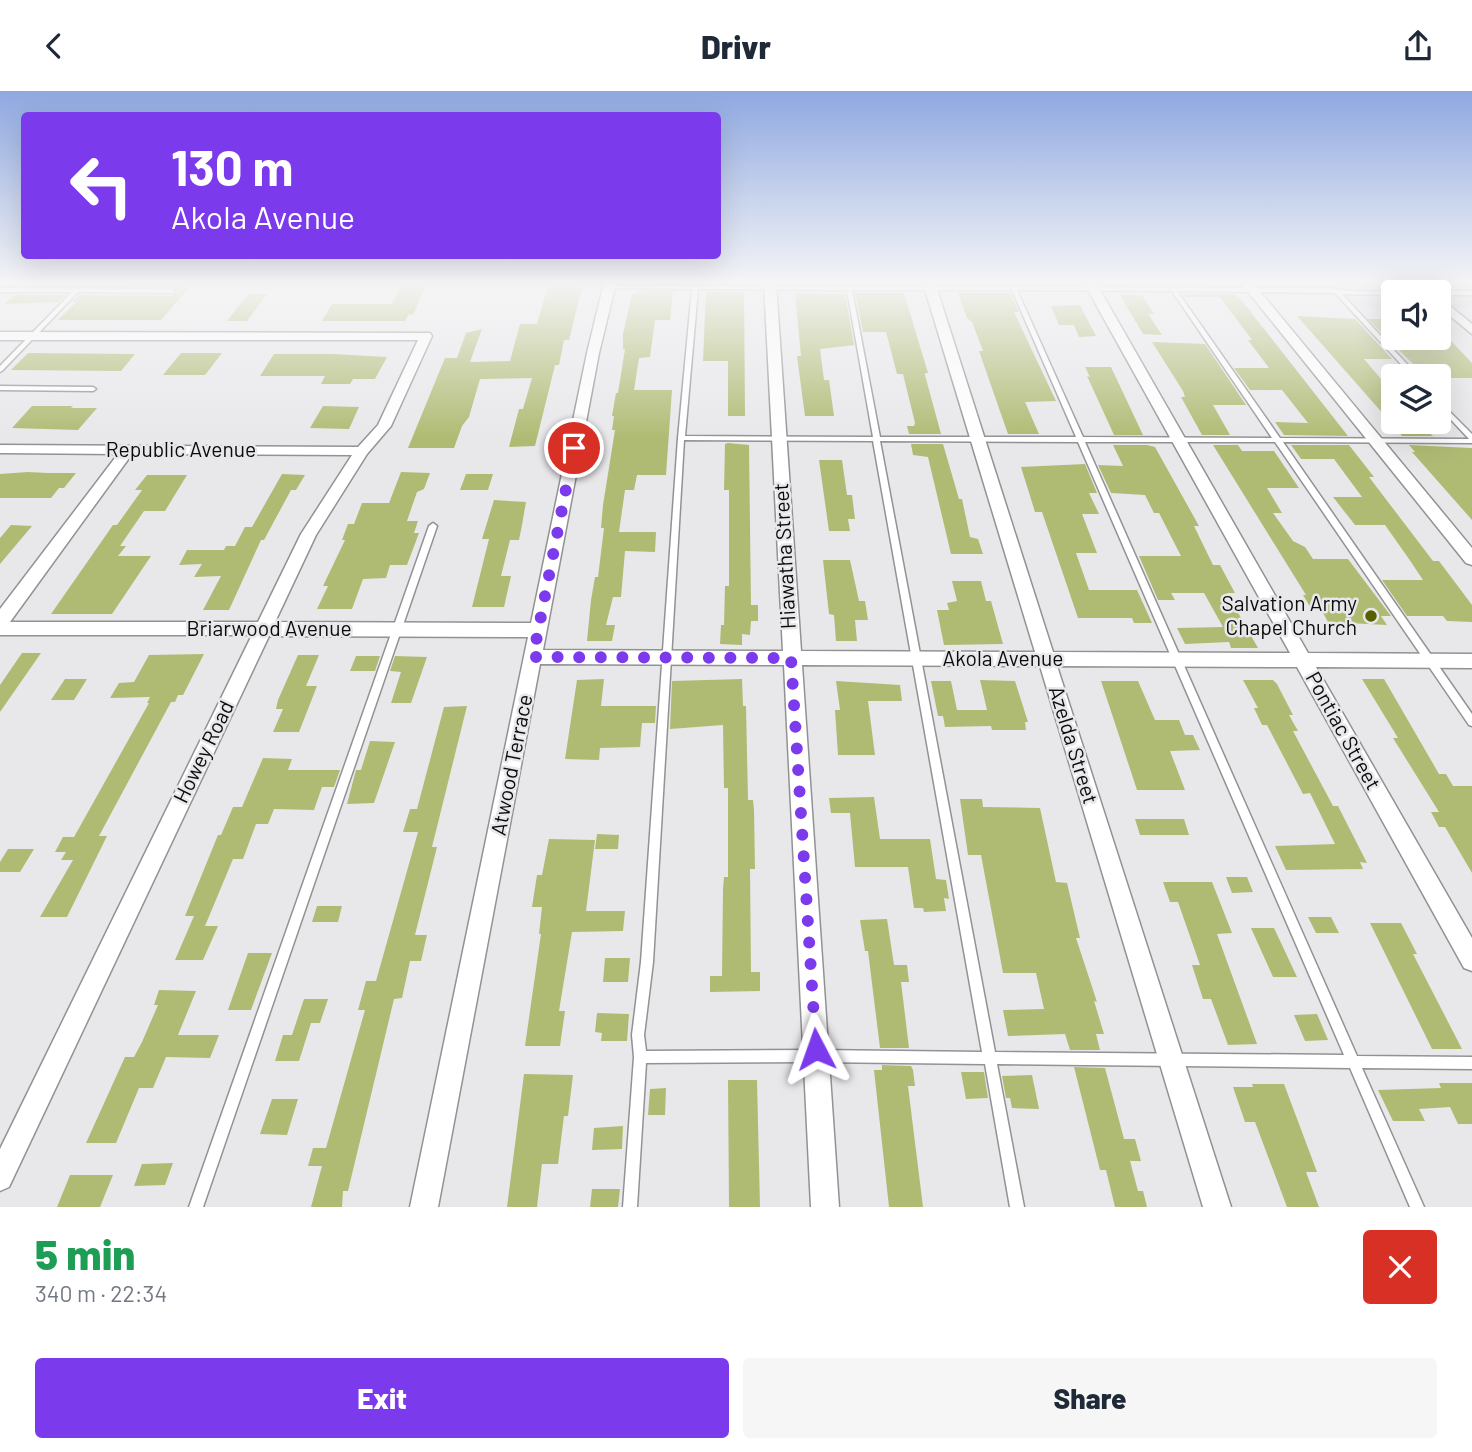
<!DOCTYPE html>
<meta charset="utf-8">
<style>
body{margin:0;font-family:Barlow,sans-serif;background:#f6f6f7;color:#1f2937;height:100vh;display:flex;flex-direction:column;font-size:26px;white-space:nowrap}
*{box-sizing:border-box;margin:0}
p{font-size:23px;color:#747a83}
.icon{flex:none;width:38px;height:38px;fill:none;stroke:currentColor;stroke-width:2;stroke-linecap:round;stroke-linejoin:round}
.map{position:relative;height:1116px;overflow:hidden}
.side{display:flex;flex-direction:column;background:#fff;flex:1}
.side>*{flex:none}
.banner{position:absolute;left:21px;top:21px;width:700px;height:147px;border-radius:7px;box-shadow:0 7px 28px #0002;background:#7c3aed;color:#fff;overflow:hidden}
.fabs{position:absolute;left:1381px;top:189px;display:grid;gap:14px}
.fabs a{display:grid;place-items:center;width:70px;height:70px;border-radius:7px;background:#fff;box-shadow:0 7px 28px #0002;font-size:35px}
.pin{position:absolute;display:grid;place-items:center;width:60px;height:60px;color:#fff;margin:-30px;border:4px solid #fff;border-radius:50%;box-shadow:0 2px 7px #0007}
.me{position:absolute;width:77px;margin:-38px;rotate:356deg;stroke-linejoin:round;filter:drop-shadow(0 0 5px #0008)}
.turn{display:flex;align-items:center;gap:24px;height:147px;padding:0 35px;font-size:32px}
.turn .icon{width:91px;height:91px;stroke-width:2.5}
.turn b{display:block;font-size:49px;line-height:60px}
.round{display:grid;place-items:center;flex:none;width:74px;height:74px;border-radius:7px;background:#f6f6f7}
.summary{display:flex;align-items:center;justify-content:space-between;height:119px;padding:0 35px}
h1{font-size:42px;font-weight:800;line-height:52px;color:#1e9e55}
.action{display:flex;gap:14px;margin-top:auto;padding:14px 35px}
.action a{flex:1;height:80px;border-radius:7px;background:#7c3aed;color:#fff;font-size:28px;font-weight:800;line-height:80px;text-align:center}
.action a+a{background:#f6f6f7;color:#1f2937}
header{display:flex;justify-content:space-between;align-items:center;height:91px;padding:0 35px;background:#fff;font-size:32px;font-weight:800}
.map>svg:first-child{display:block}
.built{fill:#dddae4}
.building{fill:#afbb73}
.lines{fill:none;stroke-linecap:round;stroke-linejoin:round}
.lane-casing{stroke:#929194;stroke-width:3}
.street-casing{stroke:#929194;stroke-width:3}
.lane{fill:#fff;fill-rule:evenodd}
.street{fill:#fff;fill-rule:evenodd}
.route{stroke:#7c3aed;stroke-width:12;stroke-dasharray:0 21.6}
.poi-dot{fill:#576000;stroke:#e8e8eb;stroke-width:2.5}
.labels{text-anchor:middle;stroke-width:5;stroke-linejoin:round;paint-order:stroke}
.street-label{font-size:21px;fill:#0c0b0c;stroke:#e8e8eb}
.poi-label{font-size:21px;fill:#0c0b0c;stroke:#e8e8eb;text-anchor:end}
</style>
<header><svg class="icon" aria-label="back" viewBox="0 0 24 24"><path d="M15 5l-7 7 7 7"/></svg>Drivr<svg class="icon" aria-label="share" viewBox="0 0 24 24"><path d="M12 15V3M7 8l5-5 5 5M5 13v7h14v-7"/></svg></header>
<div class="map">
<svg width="1472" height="1116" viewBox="0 0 1472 1116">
<rect width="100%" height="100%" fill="#e8e8eb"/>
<!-- built -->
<path class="built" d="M0 192H1472V217H1439L1438 201H1393V217L1348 216 1334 202 1095 198 0 197Z"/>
<!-- building -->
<path class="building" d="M27 192H193L161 229H58L76 211H72L79 204 172 205 177 201 173 196 24 195Z
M402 192H427L413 224 409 223 405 230H322L332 213H392Z
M549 192H583L569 249H564L559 274H555L535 355 509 356 519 318H523L532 287 480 288 469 326 462 335 454 357H408L445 267H457L466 242 482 238 470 271 510 270 520 233H537Z
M673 200 670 229H655L650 266 639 267 634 299H672L666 384H637L634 399H625L619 441H656L655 461 625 460 621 506H613L606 534H615L612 550H587L591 509 595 486H598L604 437H601L603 414 615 339H612L614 325H612L616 302H618L625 258H623V243L632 204 639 200Z
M706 201H744L745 325H728V270H703Z
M795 202 845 203 854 254 820 258 824 289H829L834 325H805L797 265H801Z
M855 202H904L928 282H925V284L941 343H909L907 335H914L915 332 903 283H897L886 241H863Z
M958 202H1010L1019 221H1014L1056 310 1025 311 1039 343H1008L979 260H983L972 231 967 227Z
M248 203H267L247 230H227Z
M1182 203H1232L1239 206 1348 345 1284 344 1275 331 1308 332 1282 299H1250L1234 277H1269L1248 249H1252L1220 206H1185Z
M15 204H66L58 211 4 213Z
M1120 204H1142L1154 223H1148L1162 244 1143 243Z
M1080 214 1085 224 1096 245 1079 246 1074 234H1059L1051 215Z
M1297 225 1355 228 1392 268H1364L1393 302V334Z
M1368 228H1393V251H1402L1406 255H1438V236L1472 272V287H1438L1420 280Z
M1152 251 1205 253 1246 314H1213L1230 344H1202L1181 306H1185L1183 300Z
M28 262 135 263 121 280 11 279Z
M181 262H222L205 284H163Z
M274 263H333L387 266 375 288H353L350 293H321L325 285H260Z
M1085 276H1111L1143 344H1114L1087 285 1090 286Z
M32 315H73L71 317H97L78 339 12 337Z
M323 315 359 316 349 338 310 337Z
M1393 334 1420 335 1433 345H1402Z
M728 352 749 354 751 514H758V530H751L750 544 742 543V554L720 553 721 534H724L725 495H729V399H724L725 353Z
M911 353H943L959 408H962L970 446 978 448 983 463H951L928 366 913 364Z
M1113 354H1147L1155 356 1199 435H1194L1213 474H1220L1235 502H1227L1258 557H1231L1229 551 1185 553 1177 537 1223 536 1204 502H1171L1175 509H1158L1139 465H1181L1159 422H1154L1145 404 1111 402 1098 374 1123 375Z
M1213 354H1238L1242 360H1274L1299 397H1267L1282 422H1273L1293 450 1305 456 1313 468H1348L1391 525H1381L1387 534 1328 531 1322 520 1312 519 1303 504H1306Z
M1291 354H1349L1374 386H1369L1433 470H1439L1472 514V531L1447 530 1443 525H1407L1382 489H1423L1409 468 1385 434H1355L1333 406H1362L1334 368H1301Z
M1409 354 1472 357V429L1412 361H1415Z
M819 369H842L847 404H852L855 428H848L850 440H829Z
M1085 373 1097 402H1089L1099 423H1082L1097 462H1076L1089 499H1137L1152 532H1134L1132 527H1078L1042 421H1035L1021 376Z
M28 381 48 382H76L64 397H59L51 407H0V383Z
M401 381 430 382 424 398 417 401 407 430H418L414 442H419L407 474H390L386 487 363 488 352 518H317L328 495H323L345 449H342L348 433H354L362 412H389Z
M282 383 305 384 296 399H291L264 449H261L229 519H203L221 485 194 486 202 473 179 474 187 459H224L226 455H235L245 436H252Z
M466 383H493L488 399H460Z
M147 384H187L165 420H144L120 455H126L118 465H151L112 523H51L113 434H117L142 399H135Z
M494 409 526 411 522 434 519 449H510L501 485H511L504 516H472L489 448H482Z
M11 434 32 435 0 473V447Z
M823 469H850L859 510H865L868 529H855L857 550H836L834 524 829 523Z
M952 490H981L986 510H991L1003 553 944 554 937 519H949L947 512 957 510Z
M22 562H41L0 621V594Z
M204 563 183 604H178L175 611H171L99 745H107L67 826H40L73 769H61L66 761H55L63 746H74L149 612H147L150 606 110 607 119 592 134 591 149 564Z
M298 564H319L306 595H317L299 641H273L283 618H276L278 609Z
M356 565H380L375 580H350Z
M395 565 427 566 411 612H391L401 581 390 580Z
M65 588H87L74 609H51Z
M604 588 601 615H656L655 632H642L640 656 600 657 599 669 565 668 577 589Z
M742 588 743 615H746L748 709H753L754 719 755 778H750L751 881H760V900L710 901V885H722L723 798 724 786H728V697H724L723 634 670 638 672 590Z
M1362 588H1384L1439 683H1446L1453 695H1472V782L1445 736H1439L1431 721H1439L1393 647H1398Z
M980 589 1015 590 1028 631H1025L1026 639H992L991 635 945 636 943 625H938L931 590H951L957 619H987Z
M1243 589H1273L1277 593 1293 624H1289L1298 640H1293L1333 715H1338L1367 772 1360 771 1363 778 1286 779 1275 755 1335 753 1310 702 1303 703 1267 634H1262L1254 617H1258Z
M836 590 900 594 902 610H868L875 664H838L835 619H840Z
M1101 590H1138L1155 629H1179L1185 644H1193L1200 659 1170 660 1185 699H1137Z
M467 615 432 756H437L415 844H427L421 870H410L402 907 394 908 348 1100H343L342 1116H311L322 1075H308L313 1057H326L365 919H358L366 890H376L418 741H403L410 718H417L444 616Z
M370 650 395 651 374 712 347 713 356 679H361Z
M263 667 292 668 288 679H340L334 696H322L314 719 274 718 268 733H256L243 768H233L205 835H218L203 869H175L194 825H185L218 744H221L233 716H242Z
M874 706 880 748H930L936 788 946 789 949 808 944 807 946 820 924 821 923 817H914L908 776H855L850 722H831L829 707Z
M960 708H982L983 716 1040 717 1056 791 1067 792 1080 847H1076L1097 911 1094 910 1104 943H1096L1100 959H1070L1065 943 1008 945 1003 919 1044 918 1036 882H1003L981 764H968Z
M1135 728H1184L1189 744H1140Z
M597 743 619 744 618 758H595Z
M549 748 595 749 586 820H625L623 840 572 841 559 920H565L560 955H525L541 843H539L542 816H532L537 784H542Z
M8 758H34L20 781H0V771Z
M1226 786H1247L1253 801 1232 802Z
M1163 791H1212L1232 842 1217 843 1257 953 1228 954 1211 908H1203L1192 874H1200L1178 811H1170Z
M317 815H342L338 831H312Z
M1308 826H1331L1339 842H1316Z
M887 828 894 874H907L909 891H901L909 957H880L868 860H865L860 829Z
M1370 832H1401L1417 863H1413L1462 958H1432Z
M1251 837H1274L1297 886H1273Z
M248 862H272L251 919H228Z
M605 867H630L628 891H603Z
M159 899 196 900 178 944H219L210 967 166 966 153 997H139L116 1052H86L125 966H134L142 951 158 914H154Z
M304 908H328L320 932H311L299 970H275L283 944H292Z
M597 922 629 923 627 950H601L602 942 595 941Z
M1317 923 1328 949 1305 950 1294 924Z
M882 974 911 975 913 979 915 995H908L923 1116H889L874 979H882Z
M1074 976 1105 977 1124 1048H1135L1141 1070H1130L1138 1100H1143L1147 1116H1115L1106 1079H1100Z
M961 981H984L988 1007 966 1008Z
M524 983 573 984 568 1025H564L558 1073H542L537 1116H507Z
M1032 984 1039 1018 1012 1017 1010 1007H1006L1002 985Z
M728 989H757L760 1116H729Z
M1439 992H1472V1033H1458L1450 1016 1419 1018 1425 1030H1393L1378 999 1441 997Z
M1252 993H1284L1317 1081H1306L1319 1116H1287L1255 1031H1245L1233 996H1253Z
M666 997 665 1024H648L650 998Z
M272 1008H298L287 1044 260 1043Z
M623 1035 622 1058 592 1059 594 1037Z
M173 1072 165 1094 134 1095 142 1073Z
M70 1084H113L100 1116H57Z
M592 1098H620L618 1116H590Z"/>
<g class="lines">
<!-- lane casing -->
<g class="lane-casing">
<path id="lane" d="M1384 192H1425L1426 193 1423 195 1387 194Z
M609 194 1327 197 1349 200 1395 201H1393V204L1342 203 1418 285H1412L1335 202 1177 200 1280 347 1469 348 1438 315V309L1472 343V352L1283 351 1472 623V635L1469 634 1275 351H1085L1357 965 1472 966V978L1362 977 1424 1116H1410L1350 977 997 973 1024 1116H1010L985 973 816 971 646 972 637 1116H623L634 966 632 944 641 871 678 347 692 198 607 197 606 196ZM698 198 847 199 873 346 685 345ZM852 199H1012L1076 346H880ZM1017 199 1172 200 1272 347 1083 346ZM684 349 873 350 982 961 816 959 646 960 644 944 653 871ZM880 350 1078 351 1344 964 995 961Z
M0 197 172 198 175 200 172 202 78 201 2 280 0 281V275L72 201H0Z
M1438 200H1472V204H1438V201H1436Z
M0 295 93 296 96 298 93 300 0 299Z
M433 432 437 435 203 1116H189L429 435Z"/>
</g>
<!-- street casing -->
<g class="street-casing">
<path id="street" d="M604 192H616L599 262 543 559 783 560 764 192H776L801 560 1035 561 923 192H935L1053 561 1290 562 1084 192H1096L1308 562 1472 563V577L1316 576 1472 847V880L1464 877 1297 576 1057 575 1231 1116H1203L1040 575 802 574 839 1116H811L784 574 540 573 438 1116H410L528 546 269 545 9 1096 0 1100V1058L252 544H0V518L118 363 0 362V354L358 356 378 334 418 249H0V241L430 242 432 245 391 335 367 363 316 444 275 531 531 532 587 262ZM132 363 352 364 301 443 258 531H10Z
M1241 192H1253L1472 457V474L1466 472Z
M1415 192H1428L1437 201H1425Z
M1438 205 1472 233V243L1438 215Z"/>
</g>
<!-- lane -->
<use href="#lane" class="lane"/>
<!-- street -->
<use href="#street" class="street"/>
</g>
<!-- sky -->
<linearGradient id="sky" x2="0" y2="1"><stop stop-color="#8fa8e1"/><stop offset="0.55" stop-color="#f5f5f6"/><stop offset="1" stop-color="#f5f5f6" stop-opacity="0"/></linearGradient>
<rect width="1472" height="348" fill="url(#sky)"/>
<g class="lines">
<!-- route -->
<path class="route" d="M574 357 533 566 791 567 816 958"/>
</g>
<!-- markers -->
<circle class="poi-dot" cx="1371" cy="525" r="7"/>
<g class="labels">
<!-- street labels -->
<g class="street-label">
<text x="181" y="366">Republic Avenue</text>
<text transform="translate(785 465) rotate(-93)" y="7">Hiawatha Street</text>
<text x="269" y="545">Briarwood Avenue</text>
<text x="1003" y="575">Akola Avenue</text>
<text transform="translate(1343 640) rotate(61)" y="7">Pontiac Street</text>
<text transform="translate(1073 654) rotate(73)" y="7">Azelda Street</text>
<text transform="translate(204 661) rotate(-64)" y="7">Howey Road</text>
<text transform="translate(512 674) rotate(-79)" y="7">Atwood Terrace</text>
</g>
<!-- poi labels -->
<g class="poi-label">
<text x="1357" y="520">Salvation Army<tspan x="1357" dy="24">Chapel Church</tspan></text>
</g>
</g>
</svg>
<div class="fabs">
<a><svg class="icon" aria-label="sound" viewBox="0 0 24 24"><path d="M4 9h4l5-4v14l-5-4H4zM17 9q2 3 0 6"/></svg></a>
<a><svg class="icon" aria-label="layers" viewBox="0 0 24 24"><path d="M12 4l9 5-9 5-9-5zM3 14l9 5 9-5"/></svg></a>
</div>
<div class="pin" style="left:574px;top:357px;background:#d93025"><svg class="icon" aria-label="arrive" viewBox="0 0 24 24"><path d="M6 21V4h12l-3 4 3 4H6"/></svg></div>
<svg class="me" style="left:816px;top:958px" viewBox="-20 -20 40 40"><path d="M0-17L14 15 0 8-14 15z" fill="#7c3aed" stroke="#fff" stroke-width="4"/></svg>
<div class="banner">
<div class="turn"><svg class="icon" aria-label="left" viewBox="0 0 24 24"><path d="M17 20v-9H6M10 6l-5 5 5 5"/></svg><div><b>130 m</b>Akola Avenue</div></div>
</div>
</div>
<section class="side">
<div class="summary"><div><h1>5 min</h1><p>340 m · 22:34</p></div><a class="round" style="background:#d93025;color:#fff"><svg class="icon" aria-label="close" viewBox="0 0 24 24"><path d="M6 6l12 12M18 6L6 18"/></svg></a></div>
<div class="action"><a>Exit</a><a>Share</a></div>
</section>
